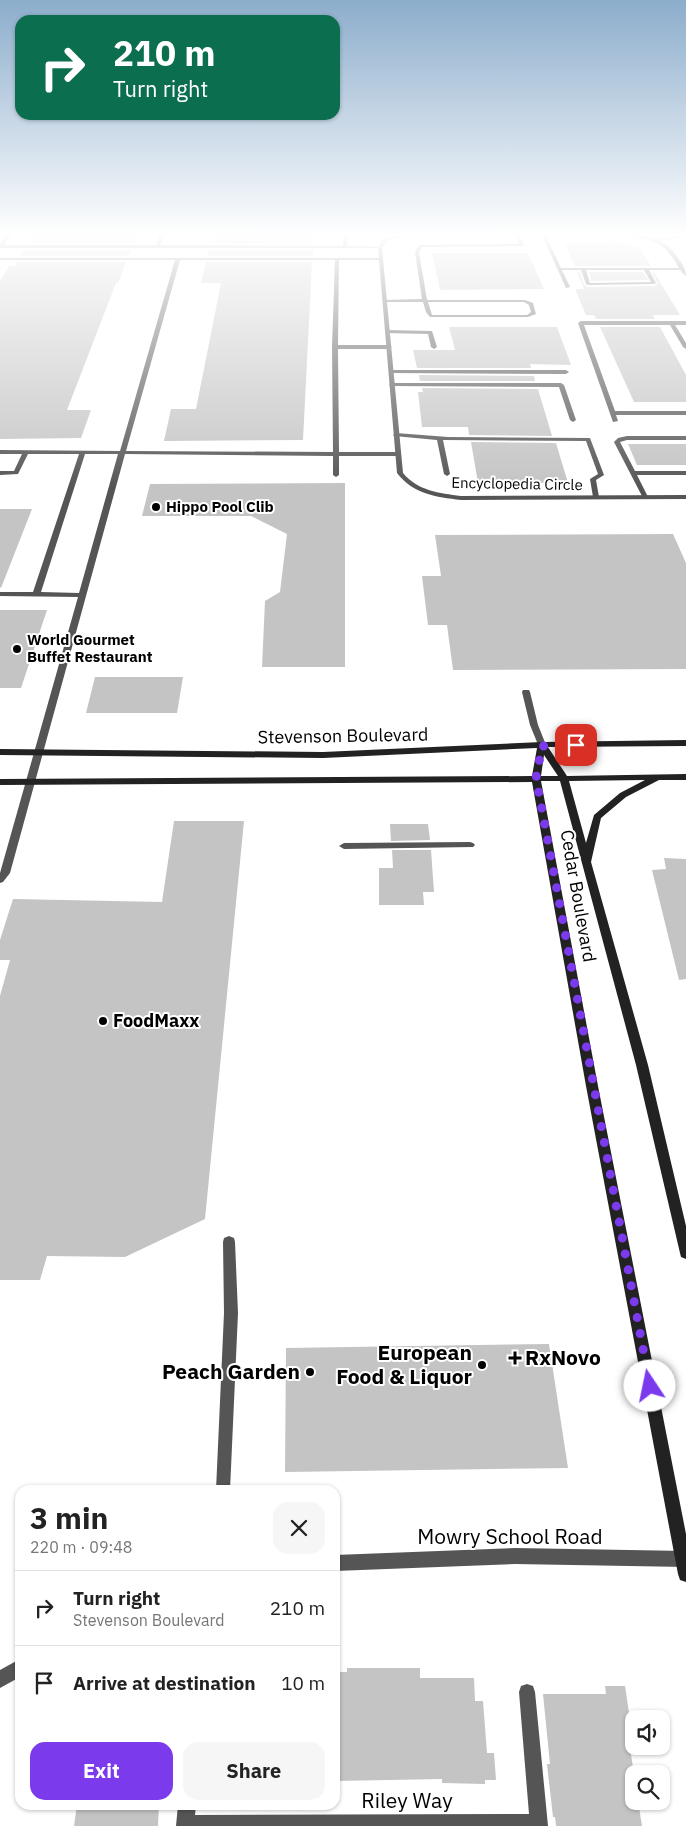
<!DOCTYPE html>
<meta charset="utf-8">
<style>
body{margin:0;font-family:"IBM Plex Sans",sans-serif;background:#f6f6f6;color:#222;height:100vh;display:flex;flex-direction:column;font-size:19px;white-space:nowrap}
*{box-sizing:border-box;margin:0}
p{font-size:16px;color:#767676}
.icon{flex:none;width:28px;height:28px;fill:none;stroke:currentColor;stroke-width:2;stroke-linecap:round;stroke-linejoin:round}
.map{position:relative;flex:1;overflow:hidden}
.details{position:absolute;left:15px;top:1485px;width:325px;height:325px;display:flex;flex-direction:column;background:#fff;border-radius:15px;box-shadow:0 1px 4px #0004}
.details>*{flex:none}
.banner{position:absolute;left:15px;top:15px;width:325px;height:105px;border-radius:15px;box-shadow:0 1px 4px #0004;background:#0b6e4f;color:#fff;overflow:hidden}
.controls{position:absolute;left:625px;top:1710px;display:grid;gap:10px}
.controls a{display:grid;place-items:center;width:45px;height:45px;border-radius:10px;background:#fff;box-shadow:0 1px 4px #0004;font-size:25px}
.pin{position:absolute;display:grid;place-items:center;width:42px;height:42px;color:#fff;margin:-21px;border-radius:10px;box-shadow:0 2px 8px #0006}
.me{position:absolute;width:55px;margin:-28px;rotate:349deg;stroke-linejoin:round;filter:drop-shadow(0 0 4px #0008)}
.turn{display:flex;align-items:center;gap:18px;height:105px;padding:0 15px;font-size:22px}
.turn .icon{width:65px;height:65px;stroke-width:2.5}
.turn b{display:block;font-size:35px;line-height:42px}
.round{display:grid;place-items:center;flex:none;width:52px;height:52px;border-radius:15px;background:#f6f6f6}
.head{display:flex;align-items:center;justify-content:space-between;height:85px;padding:0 15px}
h1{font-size:30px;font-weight:800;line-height:38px}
.button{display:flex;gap:10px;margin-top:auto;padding:10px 15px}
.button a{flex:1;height:58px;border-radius:15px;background:#7c3aed;color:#fff;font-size:20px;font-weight:800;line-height:58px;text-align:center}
.button a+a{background:#f6f6f6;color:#222}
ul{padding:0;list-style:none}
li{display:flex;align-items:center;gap:15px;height:75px;padding:0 15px;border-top:1px solid #e0e0e0}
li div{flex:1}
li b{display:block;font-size:19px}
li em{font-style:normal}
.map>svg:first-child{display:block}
.building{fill:#c4c4c4}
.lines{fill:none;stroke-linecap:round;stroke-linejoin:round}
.service{fill:#555;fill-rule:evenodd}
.minor{fill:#555;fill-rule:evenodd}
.tertiary{fill:#555;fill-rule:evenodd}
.secondary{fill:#222;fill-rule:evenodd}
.route{stroke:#7c3aed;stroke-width:9;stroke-dasharray:0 16.2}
.poi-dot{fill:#000;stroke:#fff;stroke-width:2}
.labels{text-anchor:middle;stroke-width:4;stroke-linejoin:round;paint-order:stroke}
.far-street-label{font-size:15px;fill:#000;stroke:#fff}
.far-poi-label{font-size:15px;font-weight:bold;fill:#000;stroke:#fff;text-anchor:start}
.street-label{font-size:18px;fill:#000;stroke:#fff}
.poi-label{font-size:18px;font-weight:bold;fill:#000;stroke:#fff;text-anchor:start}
.near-poi-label{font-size:21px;font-weight:bold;fill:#000;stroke:#fff;text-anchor:end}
.near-street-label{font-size:21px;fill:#000;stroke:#fff}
</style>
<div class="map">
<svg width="686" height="1826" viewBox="0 0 686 1826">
<rect width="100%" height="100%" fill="#fff"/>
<!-- building -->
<path class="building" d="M35 232H138L134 243H29Z
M213 232H314L313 244 210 243Z
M619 242 640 248 651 266H575L565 244Z
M25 250H131L129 256H21Z
M209 250H313V256H207Z
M432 253H528L544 289 440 290Z
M17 262H126L118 283H116L67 410H91L81 438 0 439V281L9 266H15Z
M206 262H312L303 440 164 441 171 409H196L221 283H201Z
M577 272H580L584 285 588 287 654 286 658 284 652 272H654L680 315H653L655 319H596L594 315H586L575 289H584Z
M589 272H643L648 280 591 281Z
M449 327H557L571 365 530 364 531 368H417L413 350H455Z
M600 327H660L686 375V402H634Z
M419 375 534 376 535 381H420Z
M422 388 538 389 552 436 469 435 468 427H422L418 392H423Z
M471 442 556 443 568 483H478Z
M628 444H686V465H637Z
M345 483V667H262L265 601 280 592 287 534 251 516H142L150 484Z
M0 509H32L1 588 0 587Z
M673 534 686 563V669L453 670 447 625H428L422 576H441L435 535Z
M0 610H47L21 688H0Z
M95 677H183L177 713H86Z
M174 821H244L205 1219 125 1257 47 1256 40 1280H0V996L10 960H0V940L13 899 162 902Z
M390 824H428L430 840 391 841Z
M392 850H431L434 892H423L424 905H379V868H393Z
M664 858 686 859V979L679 980 652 870 666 869Z
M549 1344 568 1468 285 1472 286 1348Z
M347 1668H420V1678H474L475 1701H483L487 1753H494L496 1780H485V1784L442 1783V1779L335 1781V1672H347Z
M605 1686H625L632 1733 628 1734 634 1774V1801H638L642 1826H556L555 1817H553L547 1764H550L543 1694H606Z
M77 1805H159L158 1826H74Z"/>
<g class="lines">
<!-- service -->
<path class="service" d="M10 232H14L4 245H156L160 232H164L161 245 343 246 344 232H348L347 246 383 247 381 248H0V244Z
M387 232H393L401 236 397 237Z
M518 233 520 234 524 246 422 247 419 252 427 300H525L533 303 536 314 528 317H430L426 312 423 302H385L383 301 385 300 422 299 415 252 419 245 519 244 516 234ZM428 302H524L529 305 531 312 527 315H432Z
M541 233 545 234 561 268H683L685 269 683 270H649L656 283 654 284 588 285 586 284 581 270H562L570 287 566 288ZM586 270H644L651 282 590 283Z
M686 235V237L655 241 653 240Z
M0 258H383L381 260H339L338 345H389L392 347 389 349H338L339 452H398L401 454 398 456H339V475L336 477 333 475V456L125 454 10 873 3 882 0 883V873L78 597 0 596V592H33L79 454H28L18 474 0 475V471H14L22 454H0V450L120 451 175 260H0ZM180 260H335L332 347 333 452 126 451ZM85 454H118L79 593 41 592Z
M581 321H686V325H675L686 343V349L683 347 670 325H584L615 411H686V415H616L618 421 613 422 578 323Z
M387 330 432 331 437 347 434 349 431 347 428 334 385 333Z
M391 370H566L569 372 566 374 389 373V371Z
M392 383H561L564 385 576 420 573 422 570 420 559 387 390 386 389 385Z
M396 433 448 437 590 438 604 475 596 480 599 497 596 499 593 497 590 479 598 474 586 441 443 440 450 474 447 476 444 474 437 440 394 436 393 435Z
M627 436H686V440H627L620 442 635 471H686V475H637L648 497 643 498 614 442 618 438Z
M523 690H529L530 692 538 725 546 745 545 747H539L530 725 522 692Z
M470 842 473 843 475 845 473 847 344 849 339 846 344 843Z
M229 1236 234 1238 235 1242 238 1313 230 1490H216L224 1313 223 1242 224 1238Z
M527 1684 533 1686 535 1692 548 1826H176L178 1805H196L195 1815 529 1814 519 1692 521 1686Z"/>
<!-- minor -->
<path class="minor" d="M409 232 626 234C649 236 664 237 678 258 682 264 686 269 686 276 680 272 677 263 672 257 661 240 645 238 626 236L410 234 387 241 382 248 403 473C418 491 439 493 461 496L686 495V499L461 500C436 497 413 494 397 473L378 248 383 239Z"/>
<!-- tertiary -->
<path class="tertiary" d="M515 1548 686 1551V1567L515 1564 335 1571V1555Z
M20 1659V1677L0 1688V1670Z"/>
<!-- secondary -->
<path class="secondary" d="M686 740V746L548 747 567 776 686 774V780H659L626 797 601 818 591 862 648 1065 686 1226V1259L681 1257 680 1253 636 1065 560 781H541L598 1086 686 1534V1582L680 1580 678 1574 586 1086 532 782 0 785V779L532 776 537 748 323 758 0 755V749L323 752 542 742ZM544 755 558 776H541ZM645 780 620 793 594 815 586 843 569 781Z"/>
</g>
<!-- sky -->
<linearGradient id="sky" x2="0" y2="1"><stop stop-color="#8cadcc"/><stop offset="0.48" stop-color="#fff"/><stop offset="1" stop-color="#fff" stop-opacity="0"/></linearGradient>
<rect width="686" height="488" fill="url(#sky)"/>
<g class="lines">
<!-- route -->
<path class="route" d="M576 745 542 746 536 778 650 1386"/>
</g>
<!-- markers -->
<g class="poi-dot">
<circle cx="156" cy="507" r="5"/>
<circle cx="17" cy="649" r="5"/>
<circle cx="103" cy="1021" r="5"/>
<path d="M512.5 1350.5h5v5h5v5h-5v5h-5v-5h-5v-5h5z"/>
<circle cx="482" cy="1365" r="5"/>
<circle cx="310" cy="1372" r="5"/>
</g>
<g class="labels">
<!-- far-street labels -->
<g class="far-street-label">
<text transform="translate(517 484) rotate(1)" y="5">Encyclopedia Circle</text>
</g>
<!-- far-poi labels -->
<g class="far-poi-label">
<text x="166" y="512">Hippo Pool Clib</text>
<text x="27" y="645">World Gourmet<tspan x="27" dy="17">Buffet Restaurant</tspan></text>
</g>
<!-- street labels -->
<g class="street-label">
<text transform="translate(343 736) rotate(-1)" y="6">Stevenson Boulevard</text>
<text transform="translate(578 896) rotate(80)" y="6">Cedar Boulevard</text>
</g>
<!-- poi labels -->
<g class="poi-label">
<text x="113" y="1027">FoodMaxx</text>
</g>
<!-- near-poi labels -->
<g class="near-poi-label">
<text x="472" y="1360">European<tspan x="472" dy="24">Food &amp; Liquor</tspan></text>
<text x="525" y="1365" text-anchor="start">RxNovo</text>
<text x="300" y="1379">Peach Garden</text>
</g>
<!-- near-street labels -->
<g class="near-street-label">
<text x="510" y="1544">Mowry School Road</text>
<text x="407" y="1808">Riley Way</text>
</g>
</g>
</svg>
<div class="controls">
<a><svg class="icon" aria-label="sound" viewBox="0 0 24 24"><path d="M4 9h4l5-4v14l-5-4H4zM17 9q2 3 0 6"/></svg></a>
<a><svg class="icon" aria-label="search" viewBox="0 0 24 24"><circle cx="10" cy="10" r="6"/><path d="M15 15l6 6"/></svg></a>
</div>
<div class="pin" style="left:576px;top:745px;background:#d93025"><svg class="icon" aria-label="arrive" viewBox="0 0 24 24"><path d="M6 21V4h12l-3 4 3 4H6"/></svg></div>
<svg class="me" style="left:650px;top:1386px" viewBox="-20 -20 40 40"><circle r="19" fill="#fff"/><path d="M0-13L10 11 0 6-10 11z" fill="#7c3aed"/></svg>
<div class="banner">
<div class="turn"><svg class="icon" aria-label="right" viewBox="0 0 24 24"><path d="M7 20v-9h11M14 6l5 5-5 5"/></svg><div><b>210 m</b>Turn right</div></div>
</div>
<section class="details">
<div class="head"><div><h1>3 min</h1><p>220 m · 09:48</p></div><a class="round"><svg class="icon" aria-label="close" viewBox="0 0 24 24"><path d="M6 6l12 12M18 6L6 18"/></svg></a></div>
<ul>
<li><svg class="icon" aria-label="right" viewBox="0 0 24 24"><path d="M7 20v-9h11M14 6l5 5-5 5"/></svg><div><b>Turn right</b><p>Stevenson Boulevard</p></div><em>210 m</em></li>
<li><svg class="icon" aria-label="arrive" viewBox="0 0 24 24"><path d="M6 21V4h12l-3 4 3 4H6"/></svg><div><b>Arrive at destination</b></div><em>10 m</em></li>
</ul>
<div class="button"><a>Exit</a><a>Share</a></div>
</section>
</div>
